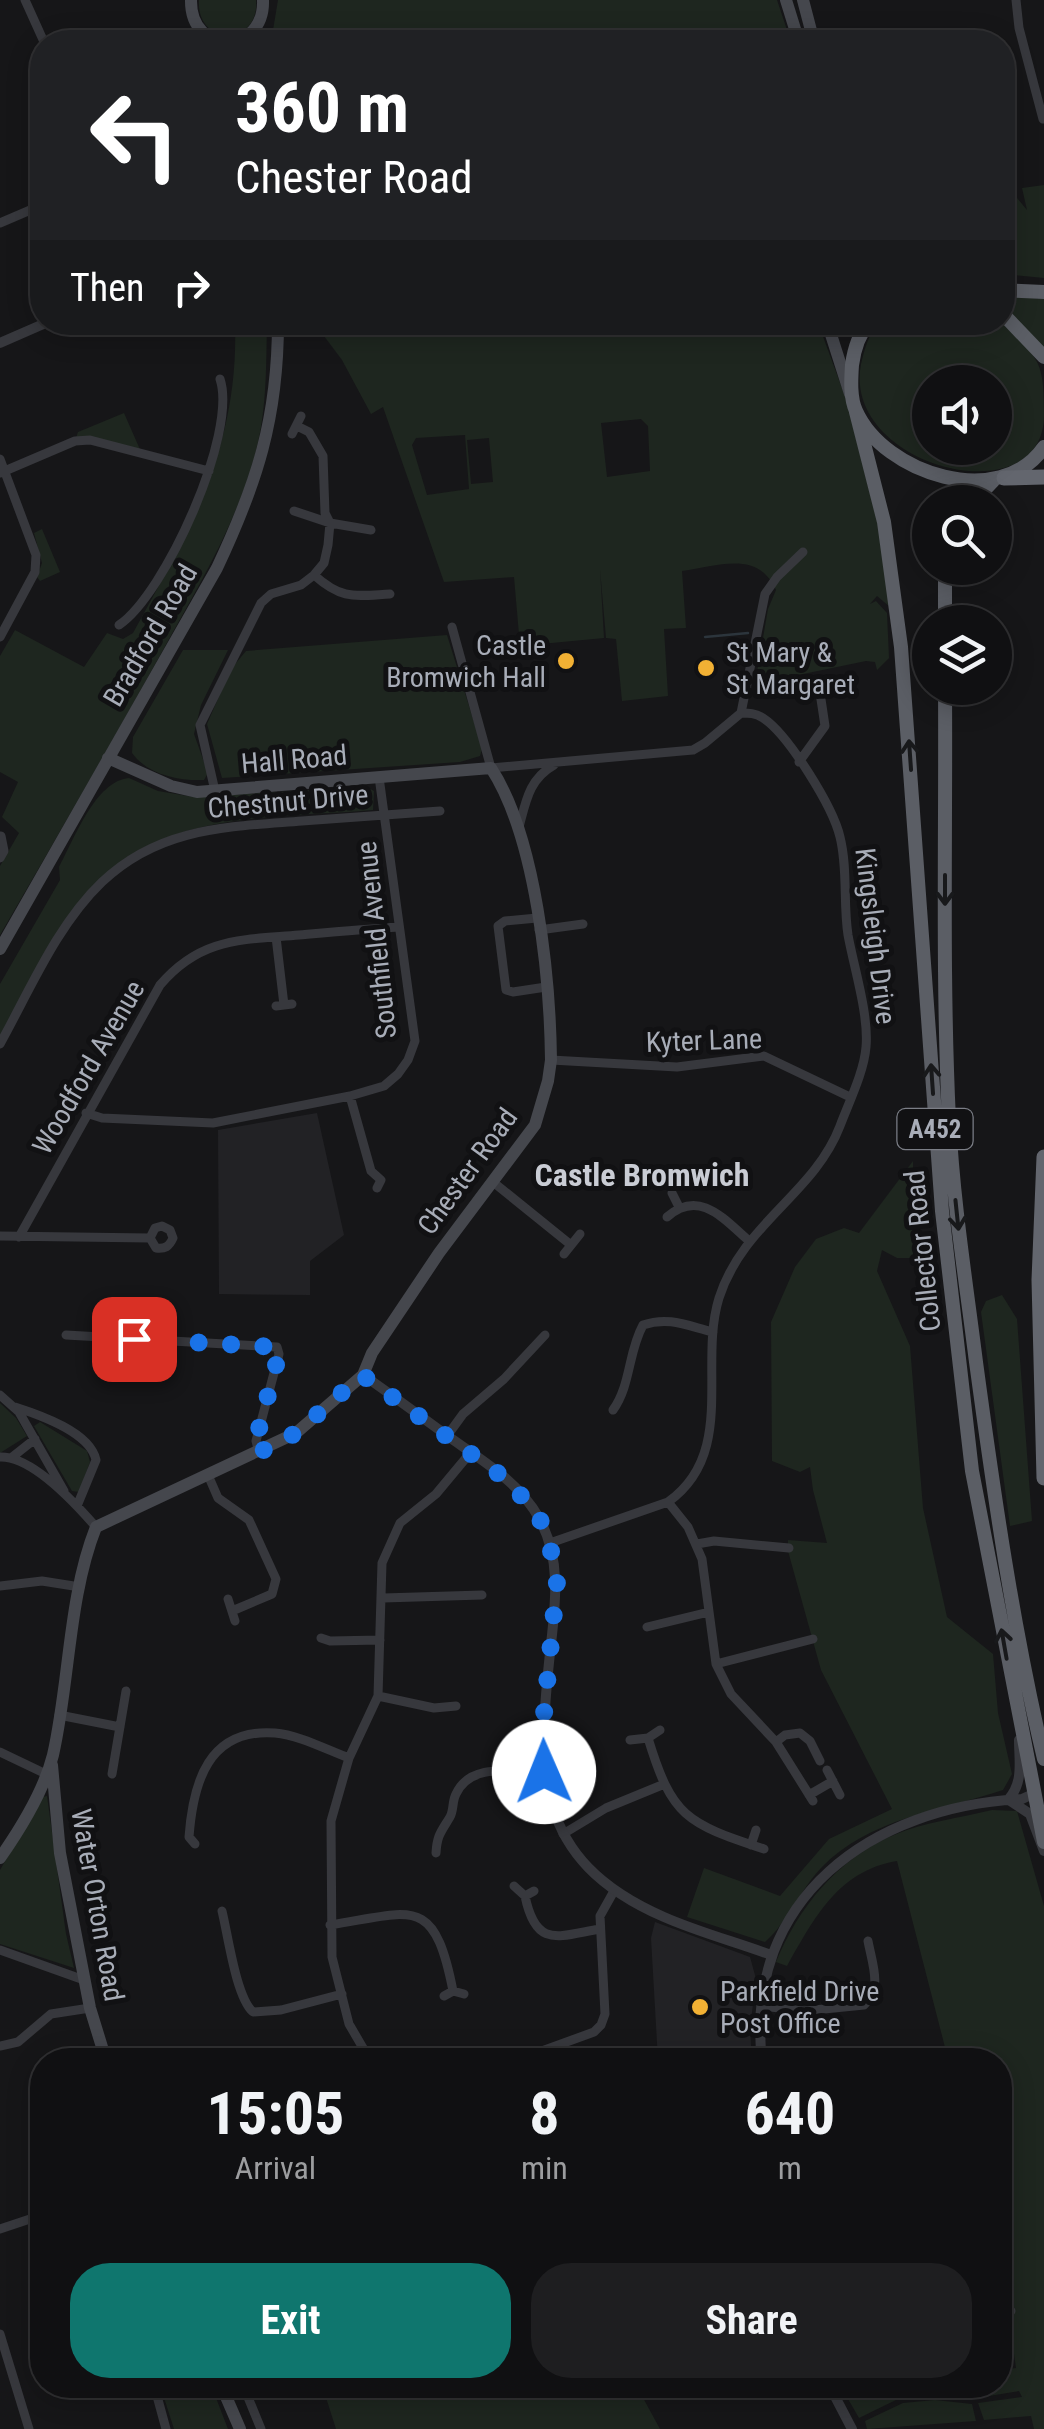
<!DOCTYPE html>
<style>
body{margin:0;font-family:"Roboto Condensed",sans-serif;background:#1e1e20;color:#f1f3f6;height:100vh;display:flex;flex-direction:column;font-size:38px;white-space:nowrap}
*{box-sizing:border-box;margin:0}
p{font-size:32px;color:#9c9d9f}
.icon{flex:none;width:55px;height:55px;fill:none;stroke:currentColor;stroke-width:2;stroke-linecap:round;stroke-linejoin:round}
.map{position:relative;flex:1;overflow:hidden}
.drawer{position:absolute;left:30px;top:2048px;width:982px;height:350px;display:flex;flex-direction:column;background:#101012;border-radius:40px;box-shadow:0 5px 25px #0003,0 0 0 2px #303032}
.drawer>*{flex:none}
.banner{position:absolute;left:30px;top:30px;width:985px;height:305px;border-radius:40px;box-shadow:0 5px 25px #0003,0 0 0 2px #303032;background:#202124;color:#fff;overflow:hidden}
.buttons{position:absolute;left:912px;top:365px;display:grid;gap:20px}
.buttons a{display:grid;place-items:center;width:100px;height:100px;border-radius:50%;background:#101012;box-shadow:0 5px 25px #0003,0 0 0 2px #303032;font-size:50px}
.pin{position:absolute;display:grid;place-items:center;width:85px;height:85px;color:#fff;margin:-42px;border-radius:20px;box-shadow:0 5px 15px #0006}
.me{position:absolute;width:110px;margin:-55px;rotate:359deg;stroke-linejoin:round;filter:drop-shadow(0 0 8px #0008)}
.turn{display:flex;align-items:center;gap:35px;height:210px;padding:0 40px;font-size:45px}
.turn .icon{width:130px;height:130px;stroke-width:2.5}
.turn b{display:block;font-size:70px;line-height:85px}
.then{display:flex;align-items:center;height:95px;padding:0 40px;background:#0003;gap:20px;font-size:38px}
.eta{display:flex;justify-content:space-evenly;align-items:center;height:170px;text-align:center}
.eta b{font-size:60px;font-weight:700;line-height:70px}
.primary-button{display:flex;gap:20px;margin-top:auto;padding:20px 40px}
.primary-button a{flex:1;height:115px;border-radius:40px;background:#0f766e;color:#fff;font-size:40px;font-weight:700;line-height:115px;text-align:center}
.primary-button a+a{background:#1e1e20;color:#f1f3f6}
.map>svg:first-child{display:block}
.built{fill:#222225}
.green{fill:#1e261f;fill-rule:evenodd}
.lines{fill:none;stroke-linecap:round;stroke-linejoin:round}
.stream{stroke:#2c353c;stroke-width:2.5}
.minor{stroke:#37383d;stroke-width:9}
.tertiary{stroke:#37383d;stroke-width:10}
.secondary{stroke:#45474d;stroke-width:12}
.trunk{stroke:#5b5e65;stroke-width:14}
.motorway{stroke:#63666e;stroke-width:15}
.oneway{stroke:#18191b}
.route{stroke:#1a73e8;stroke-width:18;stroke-dasharray:0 32.4}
.poi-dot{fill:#f2b134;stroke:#111113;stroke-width:4}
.labels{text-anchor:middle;stroke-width:10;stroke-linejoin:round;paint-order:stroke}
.shield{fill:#111113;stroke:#7b7e86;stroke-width:2.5}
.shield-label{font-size:25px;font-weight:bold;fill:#a8adb8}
.street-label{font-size:28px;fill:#a8adb8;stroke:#111113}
.poi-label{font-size:28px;fill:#a8adb8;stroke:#111113;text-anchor:start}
.quarter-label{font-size:32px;font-weight:bold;fill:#c9ccd4;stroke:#111113}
</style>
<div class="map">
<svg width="1044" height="2429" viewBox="0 0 1044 2429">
<rect width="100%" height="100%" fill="#161618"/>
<!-- built -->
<path class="built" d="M317 1113 344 1235 310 1261V1295L219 1294 218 1130Z
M655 1922 750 1957 756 1979 750 2029 752 2060H658L651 1938Z"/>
<!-- green -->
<path class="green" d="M199 0H256C260 47 196 47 199 0Z
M278 0H777L791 42H271Z
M1003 181 1027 210 1022 188 1044 185V278L1003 274V244L1012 239 1003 228Z
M1002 296 1044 299V349L1003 306Z
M235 323H267C266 369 267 414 254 458 235 527 197 588 163 650 110 746 55 840 0 935V866L19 833 2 817 18 782 0 772V656L15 630 84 667 107 633 123 639 133 633C190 529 239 447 235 323Z
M299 323H818L846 399 885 552 890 607 877 596 870 604 876 601 887 613 889 658 877 670 875 662 866 661 755 684 768 609 776 590C758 550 719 566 682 571L686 628 664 629 668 696 622 701 616 639 606 638 600 569 604 638 520 646 514 577 444 582 383 407 371 414 342 360 321 332ZM641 419 648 426 650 471 607 477 601 423ZM465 435 469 489 427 495 412 445 416 438ZM489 438 493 482 471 484 467 440Z
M879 323H1002C1040 360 1044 361 1044 415 1044 518 841 467 861 364 865 348 868 335 879 323ZM930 382H995V448H930Z
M124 413 142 454 75 441 78 432Z
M42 529 60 572 40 581 37 577 42 563 34 533Z
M447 635 478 735 482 749 480 756 460 762 222 778 207 724 231 669 246 651Z
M183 650H228L201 705 194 734 208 773 204 780C179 781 148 775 132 753L133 737Z
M129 778 158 791 194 797 367 787 374 791 373 810C268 819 156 809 83 898 72 912 64 929 55 944 37 975 18 1005 0 1036V984L60 880 59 867C74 840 95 781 129 778Z
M913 1161V1258H897L882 1250 877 1271 910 1346 923 1508 947 1617 993 1654 998 1713 1012 1774 1003 1790C940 1811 869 1818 821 1868 800 1890 788 1922 765 1942L687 1917 704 1868 780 1896 829 1839 892 1809 821 1670 788 1551V1540L827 1543 813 1490 810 1467 800 1472 772 1461 771 1322 795 1267 816 1239 844 1228 859 1233Z
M1002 1295 1017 1319 1032 1521 1010 1526 981 1312 986 1301Z
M0 1403 16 1418 27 1436 0 1453Z
M40 1422 87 1451 90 1462 79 1492 72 1491 34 1426Z
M47 1796 66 1934 74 1968 0 1944V1870L42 1797Z
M992 1810 1017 1811 1044 1906V2429H1034L1031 2416 984 2420 978 2403 1022 2397 1019 2391 977 2398 974 2385H1000V2370L1016 2368 1000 2255V2060H957L956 2056 947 2055 897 1861C838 1871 815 1917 787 1966L776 1962C798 1908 838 1858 894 1835 924 1822 960 1818 992 1810Z
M160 2385H211L228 2429H174Z
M322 2385H636L660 2429H336Z
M840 2385H899L900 2398 859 2418Z
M905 2385H967L971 2399 934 2395 906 2398Z
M935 2400 972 2404 976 2421 867 2429 865 2421 903 2403Z"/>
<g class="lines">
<!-- stream -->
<path class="stream" d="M705 637 748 633"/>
<!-- minor -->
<path class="minor" d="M25 0 44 42
M1016 0 1019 28 1043 119
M0 223 42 205
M292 434 301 416
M0 459 36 555 35 572 0 637
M0 473 75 441 90 440 209 471
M294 511 330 523 371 530
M314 575C342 600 354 596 390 594
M119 625C165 594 238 433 220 379
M452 627 491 768 693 750 705 743 741 713 765 594 777 577 803 552
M799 762 825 726 819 686
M215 791 200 725 261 603 271 594 301 585 314 575 324 563 328 545 330 523 325 513 323 456 309 432 297 426
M519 827C526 801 529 779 554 765
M0 858 4 851 1 836
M537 918 505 921 498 926 506 990 513 992 546 987
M539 930 583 924
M276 937 284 1005
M276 1006 292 1004
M0 1044C30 990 57 925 102 882 160 827 227 827 302 821 348 818 394 814 440 811
M551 1060 677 1067 764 1056 850 1097
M350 1096 371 1171 381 1180 377 1188
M86 1113 102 1118 213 1123 350 1096 384 1086 398 1074 408 1060 415 1041 379 777
M493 1182 571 1245
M672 1193 679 1207
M667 1217C699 1189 723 1218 748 1240
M0 1236 150 1238 156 1248C165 1249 169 1247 173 1238L170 1230 162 1226 155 1228 150 1238
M19 1237 160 985C201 937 242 940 299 935 333 932 366 929 399 927
M564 1254 580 1234
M66 1335 277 1347 279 1354 256 1441 259 1453
M0 1395 19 1412 64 1491
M15 1407C40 1415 90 1432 96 1460L77 1506
M613 1410C631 1385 628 1352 643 1325 669 1316 688 1326 713 1332
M447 1436 463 1414 504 1379 545 1335
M0 1457C32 1456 76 1504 96 1527
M11 1458 35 1439
M208 1475 218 1498 249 1520 276 1579 272 1594 232 1611
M668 1502 688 1527 702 1559 716 1664 731 1694 776 1742 813 1801
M550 1543 668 1502C737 1453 698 1366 719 1298 743 1223 814 1194 840 1126 849 1102 864 1072 866 1047 869 1015 854 968 848 935 843 903 848 869 840 837 833 807 788 734 763 718 755 713 749 713 741 713
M697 1544 714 1541 789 1548
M0 1586 42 1581 80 1587
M383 1598 482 1595
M228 1599 235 1621
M647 1627 709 1612
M321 1638 330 1641 380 1640
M716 1664 813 1639
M378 1696 434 1708 456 1706
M59 1715 120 1727
M648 1738C672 1817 686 1823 764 1849
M630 1740 648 1738 660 1730
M776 1742 785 1735 800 1733 810 1741 820 1761
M0 1752 46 1774
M827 1770 840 1795
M112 1774 126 1691
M809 1795 833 1781
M563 1834 606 1808 662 1785
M195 1844 189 1837C193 1783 208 1728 275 1733 299 1735 327 1750 349 1758
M751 1845 756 1830
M436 1853C437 1835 441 1832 450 1817 454 1810 452 1801 456 1794 471 1761 516 1773 544 1772
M514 1886 525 1896 534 1891
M525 1896C536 1949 558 1936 600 1929
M222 1911C228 1935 236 1997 253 2012L281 2010 342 1994
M330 1925C413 1912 434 1894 453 1991
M0 1950 84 1980
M444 1996 453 1991 464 1994
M762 2006 804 2011 864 2005C883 1989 872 1963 868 1941
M0 2046 18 2042 51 2014 90 2008
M370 2060 349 2024 332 1957 331 1821 349 1758 378 1696 382 1563 400 1523 436 1494 471 1452
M517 2060 594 2032 601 2025 605 2014 600 1916 614 1891
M0 2229 42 2215
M1000 2312 1011 2311
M0 2334 29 2429
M154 2385 166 2429
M243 2385 261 2429
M687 2385V2387"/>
<!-- tertiary -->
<path class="tertiary" d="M0 343 48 322
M363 1375C392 1395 420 1416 449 1437 482 1460 519 1482 539 1518 561 1558 556 1600 551 1644 537 1769 531 1859 664 1917 698 1932 736 1942 771 1955
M1008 1800C1024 1782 1019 1762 1019 1740
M1009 1800 1030 1814 1044 1851
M762 2060C743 1898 873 1806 1022 1799L1033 1794
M829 2385 852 2429"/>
<!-- secondary -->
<path class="secondary" d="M191 0C190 56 265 55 263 0
M786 0 799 42
M803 0 814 42
M827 322 850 394
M0 949 217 568C257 483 278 418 278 322
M52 1765 60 1853 90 2008 106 2060
M0 1858C21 1828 44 1791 53 1755 70 1680 68 1598 96 1527L296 1433 363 1375 372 1353 439 1253 535 1125 548 1081 551 1060C550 977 536 837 491 768L197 792 171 786 108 758
M221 2385 240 2429"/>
<!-- trunk -->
<path class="trunk" d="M1002 290 1044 292
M1002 313 1044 357
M869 322C859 334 854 350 852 365 851 380 850 398 856 411 884 474 1000 511 1044 447
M856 412 884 522 901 647 942 1211 972 1471 1044 1842
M973 502 993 481
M945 622V568
M945 688C946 832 942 976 949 1120 953 1201 966 1282 976 1362 994 1495 1013 1628 1044 1759"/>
<!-- motorway -->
<path class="motorway" d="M1004 478 1044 477
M1044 1157 1039 1280 1044 1478"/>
</g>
<!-- one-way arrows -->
<defs><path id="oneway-shaft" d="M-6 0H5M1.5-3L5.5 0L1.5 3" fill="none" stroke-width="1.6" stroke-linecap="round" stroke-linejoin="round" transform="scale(2.5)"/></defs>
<g class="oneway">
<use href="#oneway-shaft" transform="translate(910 755) rotate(-94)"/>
<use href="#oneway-shaft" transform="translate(945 890) rotate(90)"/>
<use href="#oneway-shaft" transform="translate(932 1079) rotate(-94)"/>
<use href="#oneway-shaft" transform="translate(957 1215) rotate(84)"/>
<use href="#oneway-shaft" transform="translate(1004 1644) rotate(-100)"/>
</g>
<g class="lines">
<!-- route -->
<path class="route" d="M134 1339 277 1347 279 1354 256 1440 258 1453 296 1433 362 1375 510 1482 540 1519 554 1560 557 1582 544 1714V1772"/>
</g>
<!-- markers -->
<g class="poi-dot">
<circle cx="566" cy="661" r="10"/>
<circle cx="706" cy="668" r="10"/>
<circle cx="700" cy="2007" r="10"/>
</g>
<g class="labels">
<!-- shield labels -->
<rect class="shield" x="897.5" y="1109" width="75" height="40" rx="8"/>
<g class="shield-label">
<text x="935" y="1138">A452</text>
</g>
<!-- street labels -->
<g class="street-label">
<text transform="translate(150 635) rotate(-60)" y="10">Bradford Road</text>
<text transform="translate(294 759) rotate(-5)" y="10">Hall Road</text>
<text transform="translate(288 801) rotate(-5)" y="10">Chestnut Drive</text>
<text transform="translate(876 936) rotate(83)" y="10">Kingsleigh Drive</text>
<text transform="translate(376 940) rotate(-96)" y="10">Southfield Avenue</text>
<text transform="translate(704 1040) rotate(-2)" y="10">Kyter Lane</text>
<text transform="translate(88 1067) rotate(-60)" y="10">Woodford Avenue</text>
<text transform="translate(467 1171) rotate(-54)" y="10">Chester Road</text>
<text transform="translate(922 1251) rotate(-96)" y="10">Collector Road</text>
<text transform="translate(98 1905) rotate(80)" y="10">Water Orton Road</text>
</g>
<!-- poi labels -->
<g class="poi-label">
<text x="546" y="655" text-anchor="end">Castle<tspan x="546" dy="32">Bromwich Hall</tspan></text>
<text x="726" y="662">St Mary &amp;<tspan x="726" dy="32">St Margaret</tspan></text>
<text x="720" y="2001">Parkfield Drive<tspan x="720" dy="32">Post Office</tspan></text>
</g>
<!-- quarter labels -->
<g class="quarter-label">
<text x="642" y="1186">Castle Bromwich</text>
</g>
</g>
</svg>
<div class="buttons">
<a><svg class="icon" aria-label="sound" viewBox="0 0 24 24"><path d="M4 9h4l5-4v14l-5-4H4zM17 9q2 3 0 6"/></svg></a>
<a><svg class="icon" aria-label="search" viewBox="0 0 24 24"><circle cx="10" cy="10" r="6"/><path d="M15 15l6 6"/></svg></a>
<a><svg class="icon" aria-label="layers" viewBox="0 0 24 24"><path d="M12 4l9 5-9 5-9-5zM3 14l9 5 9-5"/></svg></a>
</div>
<div class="pin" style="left:134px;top:1339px;background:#d93025"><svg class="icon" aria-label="arrive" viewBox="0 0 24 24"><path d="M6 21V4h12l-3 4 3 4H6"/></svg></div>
<svg class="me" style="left:544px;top:1772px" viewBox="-20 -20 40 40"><circle r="19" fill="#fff"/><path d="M0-13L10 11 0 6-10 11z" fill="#1a73e8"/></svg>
<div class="banner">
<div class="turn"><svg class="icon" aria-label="left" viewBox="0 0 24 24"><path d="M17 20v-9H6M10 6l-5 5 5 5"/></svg><div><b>360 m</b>Chester Road</div></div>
<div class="then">Then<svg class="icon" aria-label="right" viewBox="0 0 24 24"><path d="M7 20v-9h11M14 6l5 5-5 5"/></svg></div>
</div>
<section class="drawer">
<div class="eta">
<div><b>15:05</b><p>Arrival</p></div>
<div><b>8</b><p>min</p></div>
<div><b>640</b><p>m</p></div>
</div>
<div class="primary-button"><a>Exit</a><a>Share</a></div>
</section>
</div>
